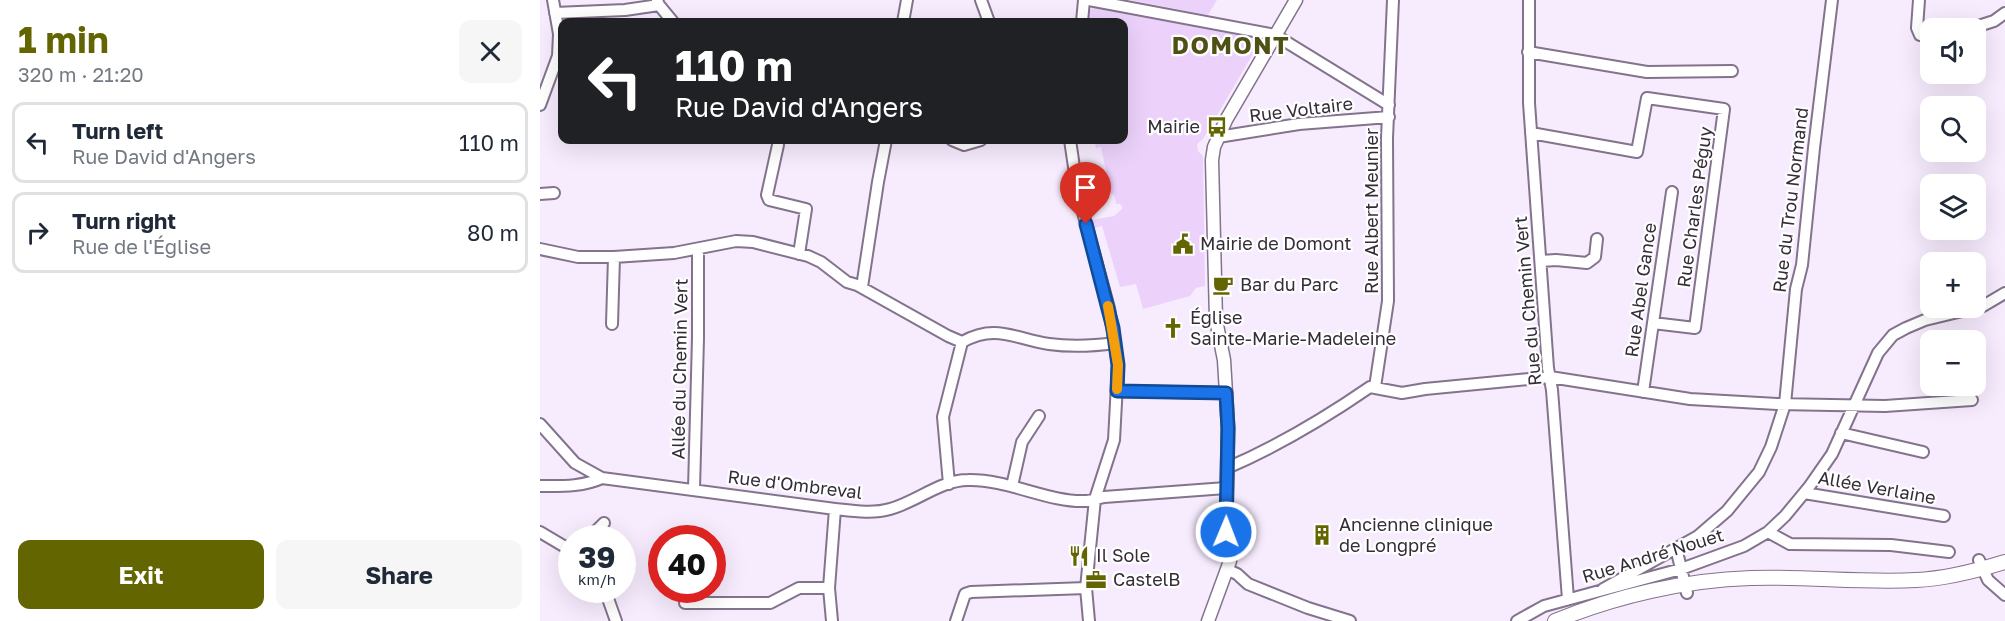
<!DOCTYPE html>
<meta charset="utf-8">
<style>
body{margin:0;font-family:"Golos Text",sans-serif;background:#f6f6f7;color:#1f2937;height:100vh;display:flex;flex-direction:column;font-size:22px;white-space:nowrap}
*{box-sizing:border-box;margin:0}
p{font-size:20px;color:#747a83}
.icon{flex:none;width:33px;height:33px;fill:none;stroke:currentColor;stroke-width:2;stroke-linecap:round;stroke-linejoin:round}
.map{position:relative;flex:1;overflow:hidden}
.details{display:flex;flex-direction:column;background:#fff;width:540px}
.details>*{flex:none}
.banner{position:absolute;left:18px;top:18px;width:570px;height:126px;border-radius:12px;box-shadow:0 6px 24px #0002;background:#202124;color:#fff;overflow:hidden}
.controls{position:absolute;left:1380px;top:18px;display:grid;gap:12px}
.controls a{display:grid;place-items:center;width:66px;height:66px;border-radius:12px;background:#fff;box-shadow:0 6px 24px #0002;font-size:30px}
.speed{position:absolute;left:18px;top:525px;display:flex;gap:12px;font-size:30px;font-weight:700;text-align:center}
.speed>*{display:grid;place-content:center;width:78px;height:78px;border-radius:50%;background:#fff;box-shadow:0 6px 24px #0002;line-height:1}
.speed small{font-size:15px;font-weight:400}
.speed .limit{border:9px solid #d22;background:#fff;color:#111}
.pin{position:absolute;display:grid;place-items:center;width:51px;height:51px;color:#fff;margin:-62px -26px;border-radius:50% 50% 50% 0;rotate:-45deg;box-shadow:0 0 6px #0007}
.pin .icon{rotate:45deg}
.me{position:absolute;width:66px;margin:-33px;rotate:1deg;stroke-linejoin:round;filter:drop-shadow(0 0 4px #0008)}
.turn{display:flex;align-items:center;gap:21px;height:126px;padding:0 18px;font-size:27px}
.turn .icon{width:78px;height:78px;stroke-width:2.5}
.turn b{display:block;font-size:42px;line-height:51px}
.round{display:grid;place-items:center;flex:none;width:63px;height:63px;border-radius:12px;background:#f6f6f7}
.head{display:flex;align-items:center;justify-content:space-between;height:102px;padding:0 18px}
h1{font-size:36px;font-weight:700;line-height:45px;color:#636500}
.action{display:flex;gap:12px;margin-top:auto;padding:12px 18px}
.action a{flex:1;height:69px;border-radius:12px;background:#636500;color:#fff;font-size:24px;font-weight:700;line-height:69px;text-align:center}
.action a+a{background:#f6f6f7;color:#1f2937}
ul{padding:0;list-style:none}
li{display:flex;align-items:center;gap:18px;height:81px;margin:0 12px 9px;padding:0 6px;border:3px solid #e0e1e3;border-radius:12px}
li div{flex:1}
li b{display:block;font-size:22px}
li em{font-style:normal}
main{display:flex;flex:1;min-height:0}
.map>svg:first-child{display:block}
.green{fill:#ecd2fb}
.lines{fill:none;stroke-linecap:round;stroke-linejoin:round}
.minor-casing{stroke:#83738d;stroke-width:14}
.tertiary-casing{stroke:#83738d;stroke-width:15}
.secondary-casing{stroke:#83738d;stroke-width:16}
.minor{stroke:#fff;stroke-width:10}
.tertiary{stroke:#fff;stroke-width:12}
.secondary{stroke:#fff;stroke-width:14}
.route-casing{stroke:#114b97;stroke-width:15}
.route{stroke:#1a73e8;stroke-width:10}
.slow{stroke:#f59e0b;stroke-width:10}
.labels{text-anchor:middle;stroke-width:4.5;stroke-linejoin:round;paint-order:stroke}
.street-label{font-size:18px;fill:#342d38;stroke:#fefefe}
.poi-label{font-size:18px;fill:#342d38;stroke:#fefefe;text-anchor:start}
.district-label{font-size:24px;font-weight:bold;letter-spacing:1.5px;fill:#4e5014;stroke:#fefefe}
</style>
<main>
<section class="details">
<div class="head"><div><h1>1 min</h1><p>320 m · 21:20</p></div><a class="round"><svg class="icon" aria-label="close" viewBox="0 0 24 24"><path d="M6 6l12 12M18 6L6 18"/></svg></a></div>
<ul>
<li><svg class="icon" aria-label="left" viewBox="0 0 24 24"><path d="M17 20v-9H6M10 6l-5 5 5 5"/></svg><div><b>Turn left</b><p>Rue David d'Angers</p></div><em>110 m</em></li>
<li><svg class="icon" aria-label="right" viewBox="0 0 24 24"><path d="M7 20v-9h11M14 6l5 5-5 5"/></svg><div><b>Turn right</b><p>Rue de l'Église</p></div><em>80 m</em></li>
</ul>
<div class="action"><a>Exit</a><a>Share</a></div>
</section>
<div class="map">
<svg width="1465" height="621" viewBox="0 0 1465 621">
<rect width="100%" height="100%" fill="#f7ecfe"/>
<!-- green -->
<path class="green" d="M589 0H677L668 15Z
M557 5 715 36 720 42 663 139 657 144 658 151 663 156 665 286 656 288 650 296 603 309 596 284 580 287 562 226 554 228 552 220 574 216 583 208 580 204H576L574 195 571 194 561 147 556 148 554 140 537 143V140H584V22H547L549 11Z"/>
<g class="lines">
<!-- minor casing -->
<g class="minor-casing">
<path id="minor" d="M117 0 119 5 133 22
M441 0 449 22
M549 0 735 35 849 105
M989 0V103L1008 368 1012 390 1028 599
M1379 0 1377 28 1380 35 1390 36
M15 13 85 10 119 5
M363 22 367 0
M542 22 544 0
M1432 28 1454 21 1465 13
M988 52 1107 72 1192 71
M0 105 18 56 19 34 13 0
M991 133 1097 152 1107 98 1184 109 1155 328 1113 323
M678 137 759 124 849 117
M412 140 424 145 441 140
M530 140 538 194 569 308 578 365 574 440 555 499 546 588 549 621
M238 145 227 195 229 200 266 209 259 254
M0 194 14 193
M0 249 38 257H74L134 253 196 241 213 242 268 256 281 262 307 282 317 285 408 336 422 342
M1001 261 1016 260 1047 263 1055 257 1057 239
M322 287 338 182 346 140
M72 324 74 257
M835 387 848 301 847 138 853 0
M577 391 686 393
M1103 392 1132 192
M0 424 35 463 62 478 295 509C313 511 333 514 350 509 376 502 401 480 428 480 468 479 509 503 546 501 552 501 558 498 564 497L686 488
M1301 433 1383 452
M687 468C738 446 785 418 830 387L862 393 885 389 1010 377 1150 399 1237 404 1345 406 1432 400
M409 484 403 417 422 342C456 323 475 339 509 344 531 347 553 346 575 343
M0 486C22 486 42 487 62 478
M472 486 482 442 499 416
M154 489 158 338V249
M1264 493 1404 516
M0 532 32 551
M1228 532 1250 544 1351 545 1409 552
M49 538 64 523
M1136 548 1147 593
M1439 560 1448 580 1465 595
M688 570 697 574 708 584 768 608 810 621
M1063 589 1158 536 1187 511 1219 472 1231 447 1245 404 1256 289 1262 265 1274 148 1292 0
M65 590 76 621
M145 603H230L259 588H289
M292 621 289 588 295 509
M416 621 425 594 431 592 546 588
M977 621 1004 606 1141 569 1204 546 1228 532 1245 516 1269 487 1292 454 1338 353 1353 335 1366 328 1385 320 1443 306 1465 293"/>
</g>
<!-- tertiary casing -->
<g class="tertiary-casing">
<path id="tertiary" d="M668 621 690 561 686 532 688 428 686 393 684 360 676 320 672 160 674 147 686 120 756 0"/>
</g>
<!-- secondary casing -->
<g class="secondary-casing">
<path id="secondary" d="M1015 621C1076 596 1145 580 1211 578 1266 576 1321 583 1376 580 1406 579 1436 571 1465 562"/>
</g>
<!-- minor -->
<use href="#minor" class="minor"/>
<!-- tertiary -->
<use href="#tertiary" class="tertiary"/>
<!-- secondary -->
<use href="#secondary" class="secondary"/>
</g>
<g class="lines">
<!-- route casing -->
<g class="route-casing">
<path id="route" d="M546 224 573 328 578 365 577 391 686 393 688 428 686 532"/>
</g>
<!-- route -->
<use href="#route" class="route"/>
<!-- slow -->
<path class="slow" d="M568 306 578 365 577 389"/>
</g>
<!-- icons -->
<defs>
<g id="bus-bare" transform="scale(1.62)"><path d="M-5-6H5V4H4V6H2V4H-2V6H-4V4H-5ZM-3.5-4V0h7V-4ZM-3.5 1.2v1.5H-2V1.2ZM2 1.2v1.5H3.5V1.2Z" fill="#636500" stroke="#fefefe" stroke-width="2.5" paint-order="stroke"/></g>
<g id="civic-bare" transform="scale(1.62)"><path d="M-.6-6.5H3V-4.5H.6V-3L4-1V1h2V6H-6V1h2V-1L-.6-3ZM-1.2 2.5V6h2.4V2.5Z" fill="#636500" stroke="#fefefe" stroke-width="2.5" paint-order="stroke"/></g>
<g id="cafe-bare" transform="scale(1.62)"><path d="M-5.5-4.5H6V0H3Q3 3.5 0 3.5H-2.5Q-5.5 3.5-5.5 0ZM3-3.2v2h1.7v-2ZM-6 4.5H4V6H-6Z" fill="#636500" stroke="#fefefe" stroke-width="2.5" paint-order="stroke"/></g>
<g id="church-bare" transform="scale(1.62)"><path d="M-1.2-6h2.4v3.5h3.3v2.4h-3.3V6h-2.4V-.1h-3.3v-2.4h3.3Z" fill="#636500" stroke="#fefefe" stroke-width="2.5" paint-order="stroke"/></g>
<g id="building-bare" transform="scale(1.62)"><path d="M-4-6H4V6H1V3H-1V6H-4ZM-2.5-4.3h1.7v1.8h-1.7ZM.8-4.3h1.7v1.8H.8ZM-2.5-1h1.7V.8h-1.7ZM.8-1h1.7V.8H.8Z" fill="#636500" stroke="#fefefe" stroke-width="2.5" paint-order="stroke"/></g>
<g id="restaurant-bare" transform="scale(1.62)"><path d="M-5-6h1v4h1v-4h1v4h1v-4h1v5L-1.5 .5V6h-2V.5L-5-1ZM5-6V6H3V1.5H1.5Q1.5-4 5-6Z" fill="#636500" stroke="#fefefe" stroke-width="2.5" paint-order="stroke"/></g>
<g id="office-bare" transform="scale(1.62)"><path d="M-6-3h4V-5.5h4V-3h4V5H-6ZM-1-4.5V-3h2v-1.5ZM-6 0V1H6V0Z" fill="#636500" stroke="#fefefe" stroke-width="2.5" paint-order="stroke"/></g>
</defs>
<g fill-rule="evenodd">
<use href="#bus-bare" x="677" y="127"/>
<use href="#civic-bare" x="643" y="244"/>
<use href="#cafe-bare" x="683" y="285"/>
<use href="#church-bare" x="633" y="328"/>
<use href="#building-bare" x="782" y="535"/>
<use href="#restaurant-bare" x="539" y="556"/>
<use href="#office-bare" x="556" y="580"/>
</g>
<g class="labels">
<!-- street labels -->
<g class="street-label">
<text transform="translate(761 110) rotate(-7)" y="6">Rue Voltaire</text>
<text transform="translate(1251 200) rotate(-83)" y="6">Rue du Trou Normand</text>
<text transform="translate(1155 207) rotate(-82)" y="6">Rue Charles Péguy</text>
<text transform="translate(832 211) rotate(-90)" y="6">Rue Albert Meunier</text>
<text transform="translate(1101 290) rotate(-82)" y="6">Rue Abel Gance</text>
<text transform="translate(988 301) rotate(-95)" y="6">Rue du Chemin Vert</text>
<text transform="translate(140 369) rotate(-89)" y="6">Allée du Chemin Vert</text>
<text transform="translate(255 485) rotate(7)" y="6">Rue d'Ombreval</text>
<text transform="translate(1337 488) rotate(10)" y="6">Allée Verlaine</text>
<text transform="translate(1113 556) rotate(-17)" y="6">Rue André Nouet</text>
</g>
<!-- poi labels -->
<g class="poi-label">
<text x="660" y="133" text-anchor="end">Mairie</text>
<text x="660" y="250">Mairie de Domont</text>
<text x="700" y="291">Bar du Parc</text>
<text x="650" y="324">Église<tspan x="650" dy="21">Sainte-Marie-Madeleine</tspan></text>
<text x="799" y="531">Ancienne clinique<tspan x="799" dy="21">de Longpré</tspan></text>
<text x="556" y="562">Il Sole</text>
<text x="573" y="586">CastelB</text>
</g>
<!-- district labels -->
<g class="district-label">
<text x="691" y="54">DOMONT</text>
</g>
</g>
</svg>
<div class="controls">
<a><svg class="icon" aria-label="sound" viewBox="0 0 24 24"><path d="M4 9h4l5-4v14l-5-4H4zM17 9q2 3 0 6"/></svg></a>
<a><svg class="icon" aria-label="search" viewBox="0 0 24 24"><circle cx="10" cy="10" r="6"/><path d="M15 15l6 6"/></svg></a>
<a><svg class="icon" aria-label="layers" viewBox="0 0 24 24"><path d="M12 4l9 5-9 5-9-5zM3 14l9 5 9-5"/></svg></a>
<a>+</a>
<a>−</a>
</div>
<div class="speed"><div>39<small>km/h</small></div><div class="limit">40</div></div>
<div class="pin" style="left:546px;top:224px;background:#d93025"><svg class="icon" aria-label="arrive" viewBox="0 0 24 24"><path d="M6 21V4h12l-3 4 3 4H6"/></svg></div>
<svg class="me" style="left:686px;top:532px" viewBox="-20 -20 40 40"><circle r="17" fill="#1a73e8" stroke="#fff" stroke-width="3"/><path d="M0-11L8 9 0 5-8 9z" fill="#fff"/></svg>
<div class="banner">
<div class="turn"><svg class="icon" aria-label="left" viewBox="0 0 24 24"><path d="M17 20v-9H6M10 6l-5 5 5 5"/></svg><div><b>110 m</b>Rue David d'Angers</div></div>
</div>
</div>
</main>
